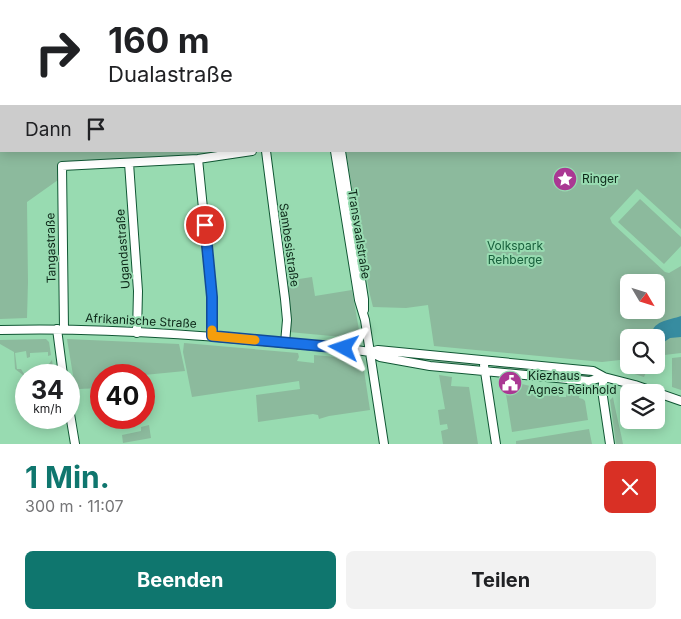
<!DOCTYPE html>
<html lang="de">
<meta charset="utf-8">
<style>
body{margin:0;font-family:Inter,sans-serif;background:#f2f2f2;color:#202124;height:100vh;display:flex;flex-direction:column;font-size:19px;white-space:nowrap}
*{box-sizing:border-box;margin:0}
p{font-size:16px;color:#757577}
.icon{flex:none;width:28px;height:28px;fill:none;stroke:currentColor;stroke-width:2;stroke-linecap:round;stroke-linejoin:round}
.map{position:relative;height:444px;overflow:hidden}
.sheet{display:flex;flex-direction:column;background:#fff;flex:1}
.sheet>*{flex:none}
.banner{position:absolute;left:0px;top:0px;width:681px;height:152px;box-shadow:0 2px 12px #0003;background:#fff;color:#202124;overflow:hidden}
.needle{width:32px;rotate:128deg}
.controls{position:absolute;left:620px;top:274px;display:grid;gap:10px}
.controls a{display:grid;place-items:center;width:45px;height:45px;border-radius:8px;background:#fff;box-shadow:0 2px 12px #0003;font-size:25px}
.speed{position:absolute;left:15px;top:364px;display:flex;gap:10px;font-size:25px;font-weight:700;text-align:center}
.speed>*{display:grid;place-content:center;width:65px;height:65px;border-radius:50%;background:#fff;box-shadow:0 2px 12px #0003;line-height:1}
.speed small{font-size:12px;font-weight:400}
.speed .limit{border:8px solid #d22;background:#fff;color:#111}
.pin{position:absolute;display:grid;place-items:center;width:42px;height:42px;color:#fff;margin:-21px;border:2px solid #fff;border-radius:50%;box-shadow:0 1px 5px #0007}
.me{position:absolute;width:55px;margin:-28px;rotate:275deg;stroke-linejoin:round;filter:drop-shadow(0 0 4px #0008)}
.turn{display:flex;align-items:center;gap:18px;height:105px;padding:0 25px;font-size:22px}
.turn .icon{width:65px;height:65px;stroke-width:2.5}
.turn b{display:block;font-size:35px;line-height:42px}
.then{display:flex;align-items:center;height:48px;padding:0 25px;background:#0003;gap:10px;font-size:19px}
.round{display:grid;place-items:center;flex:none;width:52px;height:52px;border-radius:8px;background:#f2f2f2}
.headline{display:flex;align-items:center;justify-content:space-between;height:85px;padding:0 25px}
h1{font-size:30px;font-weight:700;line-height:38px;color:#0f766e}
.action{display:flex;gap:10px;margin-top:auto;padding:10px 25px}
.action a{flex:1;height:58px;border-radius:8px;background:#0f766e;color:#fff;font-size:20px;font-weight:700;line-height:58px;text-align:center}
.action a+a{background:#f2f2f2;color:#202124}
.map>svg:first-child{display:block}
.green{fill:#8cba9d;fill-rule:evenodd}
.water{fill:#378ca0}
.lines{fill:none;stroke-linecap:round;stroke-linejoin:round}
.minor-casing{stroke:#105734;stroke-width:10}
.minor{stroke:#fff;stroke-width:8}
.route-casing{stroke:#114b97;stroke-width:12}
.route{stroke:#1a73e8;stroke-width:9}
.slow{stroke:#f59e0b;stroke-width:9}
.labels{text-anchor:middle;stroke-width:4;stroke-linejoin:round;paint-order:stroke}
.poi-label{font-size:12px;fill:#0c2718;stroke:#98dbb1;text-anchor:start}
.street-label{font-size:12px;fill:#0c2718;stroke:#98dbb1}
.park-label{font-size:12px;fill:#18603c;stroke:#98dbb1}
</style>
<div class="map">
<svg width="681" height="444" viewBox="0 0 681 444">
<rect width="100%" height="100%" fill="#98dbb1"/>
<!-- green -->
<path class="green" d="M0 0 305 1H1V151H232L127 160 58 162V180L27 202 28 282 27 318 0 319Z
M322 0H681V229L637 189 610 218 612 223 665 272 669 273 681 266V353L656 356V338H629V359L602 362 434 346 428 305 406 308 373 307 369 291 346 151H680V1ZM629 282H656V310H629Z
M640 199 681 237V246L664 264 618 222Z
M312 277 315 296 352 290 359 330 353 338 289 332 286 281Z
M46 339 49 342 51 355 48 356V352L30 353V357L27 358 26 351 15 353 17 369H21L24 374 32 373V369L37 368V374H43L48 369V365L52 360 54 374 23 375 15 369 14 352 0 344V340Z
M67 339 179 344 185 371 144 375H101V388L79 389 76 393Z
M184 343 298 353 299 357 297 361 314 363V355L358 359 363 364 370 410 329 416 319 419 318 415 313 414 258 422 256 395 300 389 299 381 192 397 183 352Z
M413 357 477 363 478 365 476 366 439 362Z
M681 357V390L672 387V358Z
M627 363H629V365H649L644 377 625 371Z
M496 365 591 374V377L496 368Z
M439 375 452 377 451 386 469 387 478 444H443L441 431 448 429 447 424 440 425 438 410 445 409Z
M518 383 530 386V394H537L538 386 559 388V397H566L567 389H580L579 398 583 399 585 401 588 420 512 432 506 394 509 392H517Z
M613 397C616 414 620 428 623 444H616L610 400Z
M149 425 151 438 123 443 122 435 141 431V427Z
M589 429 592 444H516V441Z"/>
<!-- water -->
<path class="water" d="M681 316V337L670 338 664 342 652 337C650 321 670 320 681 316Z"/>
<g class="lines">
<!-- minor casing -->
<g class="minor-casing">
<path id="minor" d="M311 0V1
M316 0V1
M266 151 285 299 287 320 285 343
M335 151 359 300 365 320 384 444
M341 151 364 299V310
M198 159 212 297 211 336
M129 163 138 291 137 333
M57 329 63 375
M64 329 62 166 198 159 252 151
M0 330C119 327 238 338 356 350L370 352 380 357 430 366 589 381 604 377
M370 352 378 350 593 371 604 377 635 385 681 401
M484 365 496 444
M604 377 602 390 610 444
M69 408 75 444"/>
</g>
<!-- minor -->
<use href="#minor" class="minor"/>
</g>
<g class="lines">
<!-- route casing -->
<g class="route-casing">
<path id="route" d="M205 225 212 297V336L344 348"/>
</g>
<!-- route -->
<use href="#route" class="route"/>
<!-- slow -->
<path class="slow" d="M212 330V336L255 340"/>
</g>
<!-- icons -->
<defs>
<g id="sight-disc" transform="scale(1.25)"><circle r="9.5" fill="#aa3893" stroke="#98dbb1"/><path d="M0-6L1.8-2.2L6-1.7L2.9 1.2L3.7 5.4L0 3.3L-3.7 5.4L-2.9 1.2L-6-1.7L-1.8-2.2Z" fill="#fff"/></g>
<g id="civic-disc" transform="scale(1.25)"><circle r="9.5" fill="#aa3893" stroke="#98dbb1"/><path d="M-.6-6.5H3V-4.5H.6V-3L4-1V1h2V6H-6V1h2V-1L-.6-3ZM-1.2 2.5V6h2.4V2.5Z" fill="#fff"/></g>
</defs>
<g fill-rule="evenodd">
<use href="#sight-disc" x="565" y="179"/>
<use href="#civic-disc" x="510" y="383"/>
</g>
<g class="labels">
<!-- poi labels -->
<g class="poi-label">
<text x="582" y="183">Ringer</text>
<text x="528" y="380">Kiezhaus<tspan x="528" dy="14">Agnes Reinhold</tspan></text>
</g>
<!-- street labels -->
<g class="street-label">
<text transform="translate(359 234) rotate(81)" y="4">Transvaalstraße</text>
<text transform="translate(289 245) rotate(82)" y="4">Sambesistraße</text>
<text transform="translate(51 248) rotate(-91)" y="4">Tangastraße</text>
<text transform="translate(123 249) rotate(-94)" y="4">Ugandastraße</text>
<text transform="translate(141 321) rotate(3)" y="4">Afrikanische Straße</text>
</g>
<!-- park labels -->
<g class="park-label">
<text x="515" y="250">Volkspark<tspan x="515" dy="14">Rehberge</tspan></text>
</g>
</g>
</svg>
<div class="controls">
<a><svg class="needle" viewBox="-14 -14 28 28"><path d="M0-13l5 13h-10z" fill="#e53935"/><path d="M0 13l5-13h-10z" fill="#757577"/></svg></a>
<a><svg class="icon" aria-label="search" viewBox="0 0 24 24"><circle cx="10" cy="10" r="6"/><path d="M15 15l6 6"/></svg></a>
<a><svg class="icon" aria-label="layers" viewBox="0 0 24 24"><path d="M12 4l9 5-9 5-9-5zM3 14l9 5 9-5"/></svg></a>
</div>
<div class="speed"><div>34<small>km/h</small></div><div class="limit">40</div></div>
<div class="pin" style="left:205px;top:225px;background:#d93025"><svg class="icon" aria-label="arrive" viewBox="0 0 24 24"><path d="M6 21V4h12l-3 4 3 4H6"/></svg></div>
<svg class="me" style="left:344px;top:348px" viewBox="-20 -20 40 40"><path d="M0-17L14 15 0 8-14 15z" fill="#1a73e8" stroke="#fff" stroke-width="4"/></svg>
<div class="banner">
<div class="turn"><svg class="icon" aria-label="right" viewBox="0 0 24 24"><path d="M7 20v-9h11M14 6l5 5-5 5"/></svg><div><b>160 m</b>Dualastraße</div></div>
<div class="then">Dann<svg class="icon" aria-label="arrive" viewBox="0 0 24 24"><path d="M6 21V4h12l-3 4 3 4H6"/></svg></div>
</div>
</div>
<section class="sheet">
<div class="headline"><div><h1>1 Min.</h1><p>300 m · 11:07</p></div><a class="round" style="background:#d93025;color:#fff"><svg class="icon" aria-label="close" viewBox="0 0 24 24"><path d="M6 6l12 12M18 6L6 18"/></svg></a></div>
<div class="action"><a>Beenden</a><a>Teilen</a></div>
</section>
